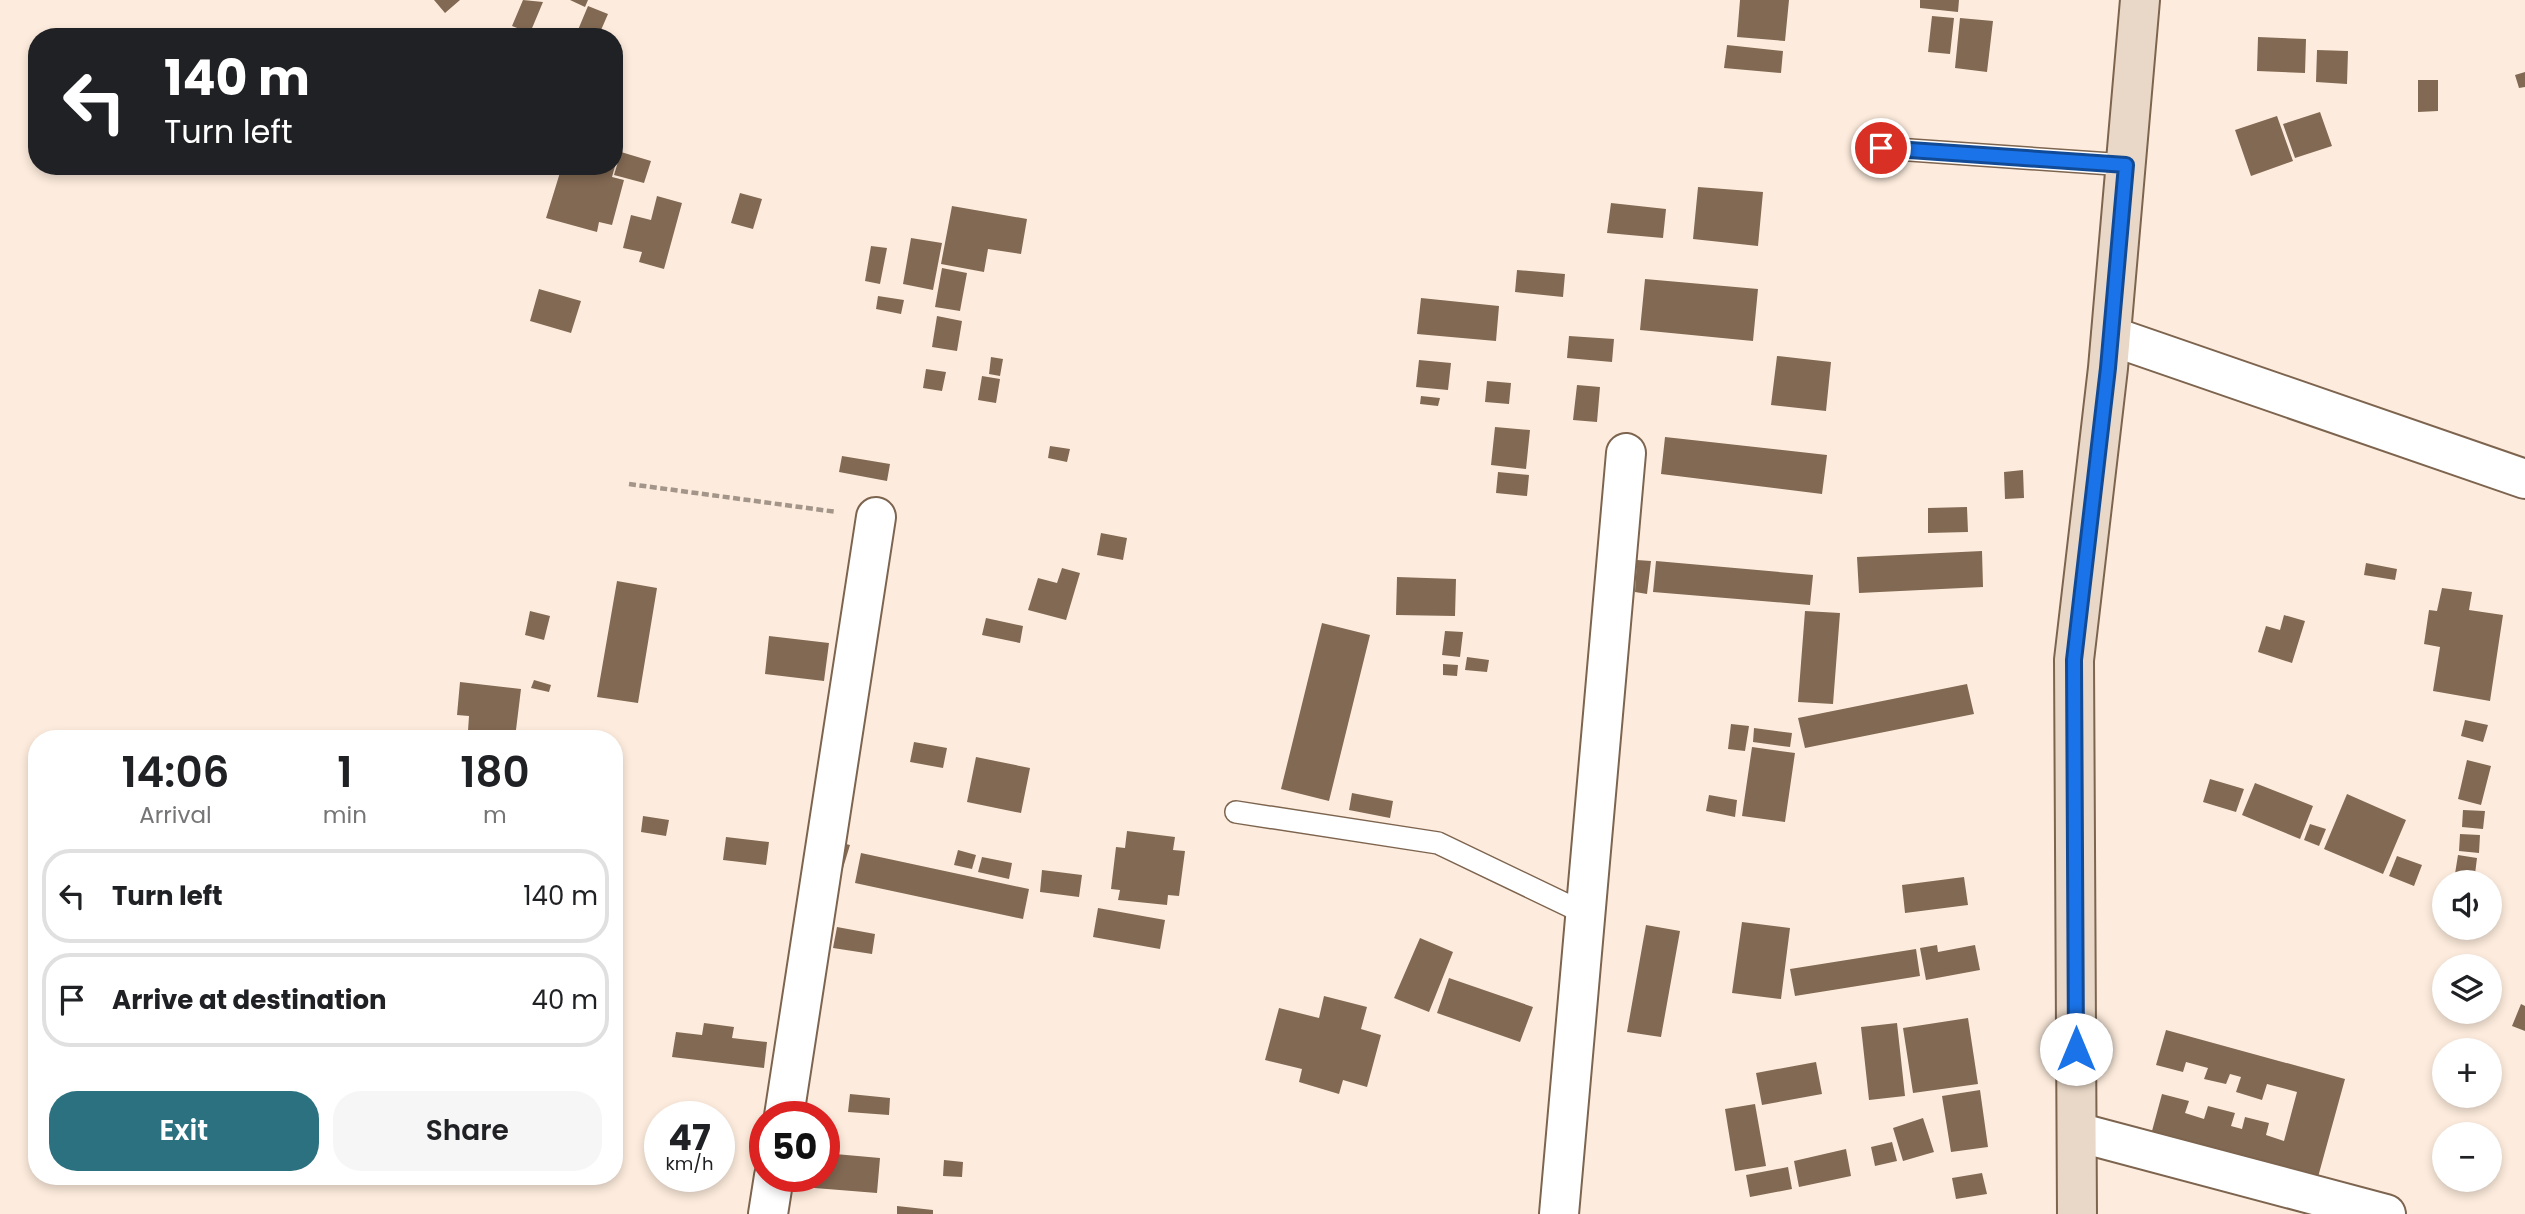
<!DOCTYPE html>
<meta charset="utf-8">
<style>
body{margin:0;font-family:Poppins,sans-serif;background:#f6f6f6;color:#202124;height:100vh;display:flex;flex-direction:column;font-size:26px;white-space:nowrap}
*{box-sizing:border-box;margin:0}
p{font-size:23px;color:#757577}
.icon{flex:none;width:38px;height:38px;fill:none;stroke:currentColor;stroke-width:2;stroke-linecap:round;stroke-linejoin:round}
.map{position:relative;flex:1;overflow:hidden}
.sheet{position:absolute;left:28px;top:730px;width:595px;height:455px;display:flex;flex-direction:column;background:#fff;border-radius:28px;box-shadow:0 4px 10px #0003}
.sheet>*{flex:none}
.hud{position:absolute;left:28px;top:28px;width:595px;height:147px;border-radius:28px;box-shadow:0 4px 10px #0003;background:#202124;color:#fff;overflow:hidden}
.tools{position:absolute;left:2432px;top:870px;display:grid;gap:14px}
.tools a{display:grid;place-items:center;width:70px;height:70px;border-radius:50%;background:#fff;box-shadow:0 4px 10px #0003;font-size:35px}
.speed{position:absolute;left:644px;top:1101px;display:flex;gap:14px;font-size:35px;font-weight:700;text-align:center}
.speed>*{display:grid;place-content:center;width:91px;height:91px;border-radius:50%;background:#fff;box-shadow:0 4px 10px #0003;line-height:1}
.speed small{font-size:18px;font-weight:400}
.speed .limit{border:10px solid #d22;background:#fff;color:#111}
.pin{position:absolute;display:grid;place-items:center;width:60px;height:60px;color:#fff;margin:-30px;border:4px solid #fff;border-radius:50%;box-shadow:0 2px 7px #0007}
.me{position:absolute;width:77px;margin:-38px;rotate:0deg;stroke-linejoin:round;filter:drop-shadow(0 0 5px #0008)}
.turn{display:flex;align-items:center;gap:24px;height:147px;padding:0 21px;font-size:32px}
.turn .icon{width:91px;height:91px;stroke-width:2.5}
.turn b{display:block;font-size:49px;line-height:60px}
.eta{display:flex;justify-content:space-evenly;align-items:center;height:119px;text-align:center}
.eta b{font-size:42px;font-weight:600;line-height:49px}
.primary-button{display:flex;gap:14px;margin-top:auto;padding:14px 21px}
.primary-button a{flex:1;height:80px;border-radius:28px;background:#2b717f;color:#fff;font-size:28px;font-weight:600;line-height:80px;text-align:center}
.primary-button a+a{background:#f6f6f6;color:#202124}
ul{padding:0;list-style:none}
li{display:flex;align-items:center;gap:21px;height:94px;margin:0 14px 10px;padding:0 7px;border:4px solid #e0e0e0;border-radius:28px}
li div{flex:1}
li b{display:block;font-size:26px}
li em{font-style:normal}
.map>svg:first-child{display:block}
.building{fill:#826953}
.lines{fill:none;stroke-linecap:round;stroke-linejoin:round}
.service-casing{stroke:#7d644f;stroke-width:24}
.minor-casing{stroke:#7d644f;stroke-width:42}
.secondary-casing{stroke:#7d644f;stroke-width:42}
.path{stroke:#a39589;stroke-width:4.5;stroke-dasharray:7 3.5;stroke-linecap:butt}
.service{stroke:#fff;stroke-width:21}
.minor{stroke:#fff;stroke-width:38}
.secondary{stroke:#e9d8c7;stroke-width:38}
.route-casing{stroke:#114b97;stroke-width:18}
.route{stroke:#1a73e8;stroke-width:12}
</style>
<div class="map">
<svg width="2525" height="1214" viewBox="0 0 2525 1214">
<rect width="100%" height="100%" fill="#fdecdd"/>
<!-- building -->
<path class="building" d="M434 0H460L445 13Z
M523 0 543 2 530 33 512 26Z
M570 0H588L585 7Z
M1740 0H1789L1785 41 1737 37Z
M1920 0H1959L1958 12 1920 8Z
M588 6 608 14 598 37H575Z
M1932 16 1954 18 1950 54 1928 52Z
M1960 18 1993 21 1987 72 1955 68Z
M2258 37 2306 39 2305 73 2257 71Z
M1727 45 1783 51 1781 73 1724 68Z
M2317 50 2348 51 2347 84 2316 82Z
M2525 72V87L2519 88 2515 75Z
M2418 80H2438V111L2418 112Z
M2320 112 2332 146 2295 158 2283 124Z
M2277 116 2293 161 2251 176 2235 130Z
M621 152 651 161 644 183 614 175Z
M614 154 618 155 612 177 624 180 612 225 599 222 597 232 546 218 562 166H614Z
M1698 187 1763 192 1758 246 1693 239Z
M740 193 762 199 753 229 731 223Z
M657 196 682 203 664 269 639 262 642 252 623 248 631 215 651 220Z
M1611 203 1666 209 1663 238 1607 233Z
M952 206 1027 219 1021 254 988 249 984 272 941 264Z
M911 238 942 243 933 290 903 284Z
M871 246 887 248 880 284 865 281Z
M942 268 967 273 960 311 935 307Z
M1517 270 1565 274 1563 297 1515 292Z
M1645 279 1758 289 1753 341 1640 330Z
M539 289 581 301 571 333 530 321Z
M878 296 904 300 901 314 876 309Z
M1421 298 1499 306 1496 341 1417 334Z
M937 316 962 321 957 351 932 347Z
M1569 336 1614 339 1612 362 1567 358Z
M1777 356 1831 362 1826 411 1771 405Z
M991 357 1003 359 1000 376 989 374Z
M1419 360 1451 363 1448 390 1416 387Z
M926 369 946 372 942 391 923 388Z
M982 376 1000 379 996 403 978 400Z
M1487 381 1511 383 1509 404 1485 402Z
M1577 385 1600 387 1597 422 1573 420Z
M1421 396 1440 398 1438 406 1420 404Z
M1495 427 1530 430 1526 469 1491 465Z
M1665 437 1827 455 1822 494 1661 474Z
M1050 446 1070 449 1067 462 1048 458Z
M842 456 890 464 887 481 839 472Z
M2023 470 2024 498 2005 499 2004 472Z
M1498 472 1529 475 1527 496 1496 493Z
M1967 507 1968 532 1928 533V508Z
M1101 533 1127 538 1123 560 1097 555Z
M1982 551 1983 587 1859 593 1857 557Z
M1637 560 1651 561 1647 594 1635 592Z
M1656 561 1813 575 1810 605 1653 592Z
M2366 563 2397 569 2395 580 2364 575Z
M1062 568 1080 573 1066 620 1028 610 1038 578 1057 583Z
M1397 577 1456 579 1455 616 1396 615Z
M617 581 657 588 638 703 597 697Z
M2442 588 2472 592 2469 610 2503 615 2490 701 2433 691 2440 647 2424 644 2429 610 2437 611Z
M530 611 550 616 544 640 525 635Z
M1805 611 1840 613 1833 704 1798 702Z
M2284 615 2305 621 2292 663 2258 652 2266 626 2280 630Z
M986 618 1023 626 1020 643 982 635Z
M1322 623 1370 635 1329 801 1281 789Z
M1445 631 1463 632 1460 657 1442 655Z
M769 636 829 643 824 681 765 674Z
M1467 657 1489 660 1487 672 1465 670Z
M1443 664 1458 665 1457 676 1443 675Z
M534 680 551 685 549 692 531 688Z
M460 682 521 689 515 738H460V731H468L469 716 457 715Z
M1967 684 1974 714 1805 748 1798 718Z
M2465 720 2488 725 2483 742 2461 736Z
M1731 724 1749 726 1745 751 1728 749Z
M1754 728 1792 733 1790 747 1753 742Z
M914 742 947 748 943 768 910 762Z
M1752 747 1795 753 1785 822 1742 816Z
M976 757 1030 768 1021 813 967 802Z
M2467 760 2491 766 2481 805 2458 799Z
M2210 779 2244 789 2236 812 2203 802Z
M2255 783 2313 806 2300 839 2242 815Z
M1352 793 1393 801 1390 818 1349 810Z
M2347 794 2406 820 2383 874 2324 849Z
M1709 795 1737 800 1735 817 1706 811Z
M2463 810 2485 811 2483 829 2462 827Z
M643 816 669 820 666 836 641 832Z
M2310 824 2326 829 2319 846 2304 840Z
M1127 831 1175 837 1173 850 1185 851 1179 896 1168 895 1167 905 1118 900 1120 890 1111 889 1116 847 1125 848Z
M2460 834 2480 835 2479 853 2459 851Z
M726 837 769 842 766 865 723 860Z
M838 842 850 845 843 868 831 864Z
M958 850 976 855 972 869 954 865Z
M861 853 1029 889 1023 919 855 883Z
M2458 855 2477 858 2474 882 2454 880Z
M2397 856 2422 865 2414 886 2389 876Z
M982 857 1012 863 1009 879 978 872Z
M1042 870 1082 875 1079 897 1040 892Z
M1964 877 1968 905 1905 913 1902 885Z
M1098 908 1165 920 1160 949 1093 937Z
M1742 922 1790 928 1781 999 1732 993Z
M1646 925 1680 931 1661 1037 1627 1032Z
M837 927 875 934 872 954 833 948Z
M1420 938 1453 952 1429 1012 1394 998Z
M1937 945 1938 952 1975 945 1980 970 1926 980 1920 948Z
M1916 949 1920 976 1795 996 1790 969Z
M1449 978 1533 1007 1520 1042 1437 1013Z
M1324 996 1367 1007 1361 1029 1381 1035 1367 1087 1343 1080 1339 1094 1299 1082 1302 1069 1265 1060 1279 1008 1319 1018Z
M2521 1004 2525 1006V1031L2512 1026Z
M1968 1018 1978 1084 1913 1093 1903 1028Z
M704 1023 734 1027 732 1038 767 1042 764 1068 672 1057 676 1032 702 1035Z
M1897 1023 1905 1096 1869 1100 1861 1027Z
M2166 1030 2345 1079 2318 1177 2152 1131 2162 1094 2189 1101 2185 1113 2204 1119 2208 1106 2235 1113 2231 1126 2242 1129 2245 1117 2269 1123 2266 1135 2284 1141 2297 1092 2267 1084 2262 1100 2236 1092 2241 1077 2230 1074 2226 1084 2204 1079 2208 1068 2186 1062 2183 1072 2156 1065Z
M1816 1062 1822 1094 1762 1105 1756 1073Z
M1980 1090 1988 1147 1951 1152 1942 1096Z
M850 1094 890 1098 889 1115 848 1112Z
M1755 1104 1766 1166 1735 1171 1725 1109Z
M1923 1118 1934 1152 1903 1161 1893 1128Z
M1892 1142 1897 1161 1875 1166 1871 1147Z
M1846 1149 1851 1176 1799 1187 1794 1161Z
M824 1153 880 1158 877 1193 802 1187 803 1176H824Z
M944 1160 963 1162 962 1177 943 1176Z
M1788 1167 1792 1189 1750 1197 1746 1175Z
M1982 1173 1987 1194 1956 1199 1952 1178Z
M897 1206 933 1210V1214H897Z"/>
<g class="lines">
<!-- service casing -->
<g class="service-casing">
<path id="service" d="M1881 148 2126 165
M1236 812 1438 843 1586 914"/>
</g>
<!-- minor casing -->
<g class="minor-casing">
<path id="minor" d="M2111 336 2525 479
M784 1116 876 517
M2077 1132 2386 1214
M768 1214 774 1176
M1559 1214 1626 453"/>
</g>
<!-- secondary casing -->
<g class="secondary-casing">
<path id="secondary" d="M2077 1214 2074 660 2108 368 2140 0"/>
</g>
<!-- path -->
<path class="path" d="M629 484 837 512"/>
<!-- service -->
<use href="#service" class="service"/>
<!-- minor -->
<use href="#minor" class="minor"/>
<!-- secondary -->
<use href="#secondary" class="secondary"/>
</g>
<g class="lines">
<!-- route casing -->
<g class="route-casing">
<path id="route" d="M1881 148 2126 165 2108 368 2074 660 2076 1049"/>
</g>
<!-- route -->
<use href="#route" class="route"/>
</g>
</svg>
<div class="tools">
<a><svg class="icon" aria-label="sound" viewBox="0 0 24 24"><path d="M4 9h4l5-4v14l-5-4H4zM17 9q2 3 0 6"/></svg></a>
<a><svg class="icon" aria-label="layers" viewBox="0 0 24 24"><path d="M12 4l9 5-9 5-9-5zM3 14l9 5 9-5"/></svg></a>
<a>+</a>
<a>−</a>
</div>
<div class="speed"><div>47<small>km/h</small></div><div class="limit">50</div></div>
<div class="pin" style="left:1881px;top:148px;background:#d93025"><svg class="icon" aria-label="arrive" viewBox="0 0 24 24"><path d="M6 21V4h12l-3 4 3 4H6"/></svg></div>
<svg class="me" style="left:2076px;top:1049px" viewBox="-20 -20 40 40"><circle r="19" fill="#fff"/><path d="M0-13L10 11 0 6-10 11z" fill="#1a73e8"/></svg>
<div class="hud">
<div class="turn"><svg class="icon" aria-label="left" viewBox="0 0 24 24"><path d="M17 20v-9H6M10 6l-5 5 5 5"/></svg><div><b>140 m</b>Turn left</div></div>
</div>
<section class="sheet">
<div class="eta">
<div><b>14:06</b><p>Arrival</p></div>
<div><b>1</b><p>min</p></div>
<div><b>180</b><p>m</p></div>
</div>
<ul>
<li><svg class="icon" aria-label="left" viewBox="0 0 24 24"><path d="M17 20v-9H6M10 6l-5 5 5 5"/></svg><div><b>Turn left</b></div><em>140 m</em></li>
<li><svg class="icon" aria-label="arrive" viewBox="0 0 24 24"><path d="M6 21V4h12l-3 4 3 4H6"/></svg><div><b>Arrive at destination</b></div><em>40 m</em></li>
</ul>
<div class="primary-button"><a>Exit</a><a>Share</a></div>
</section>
</div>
